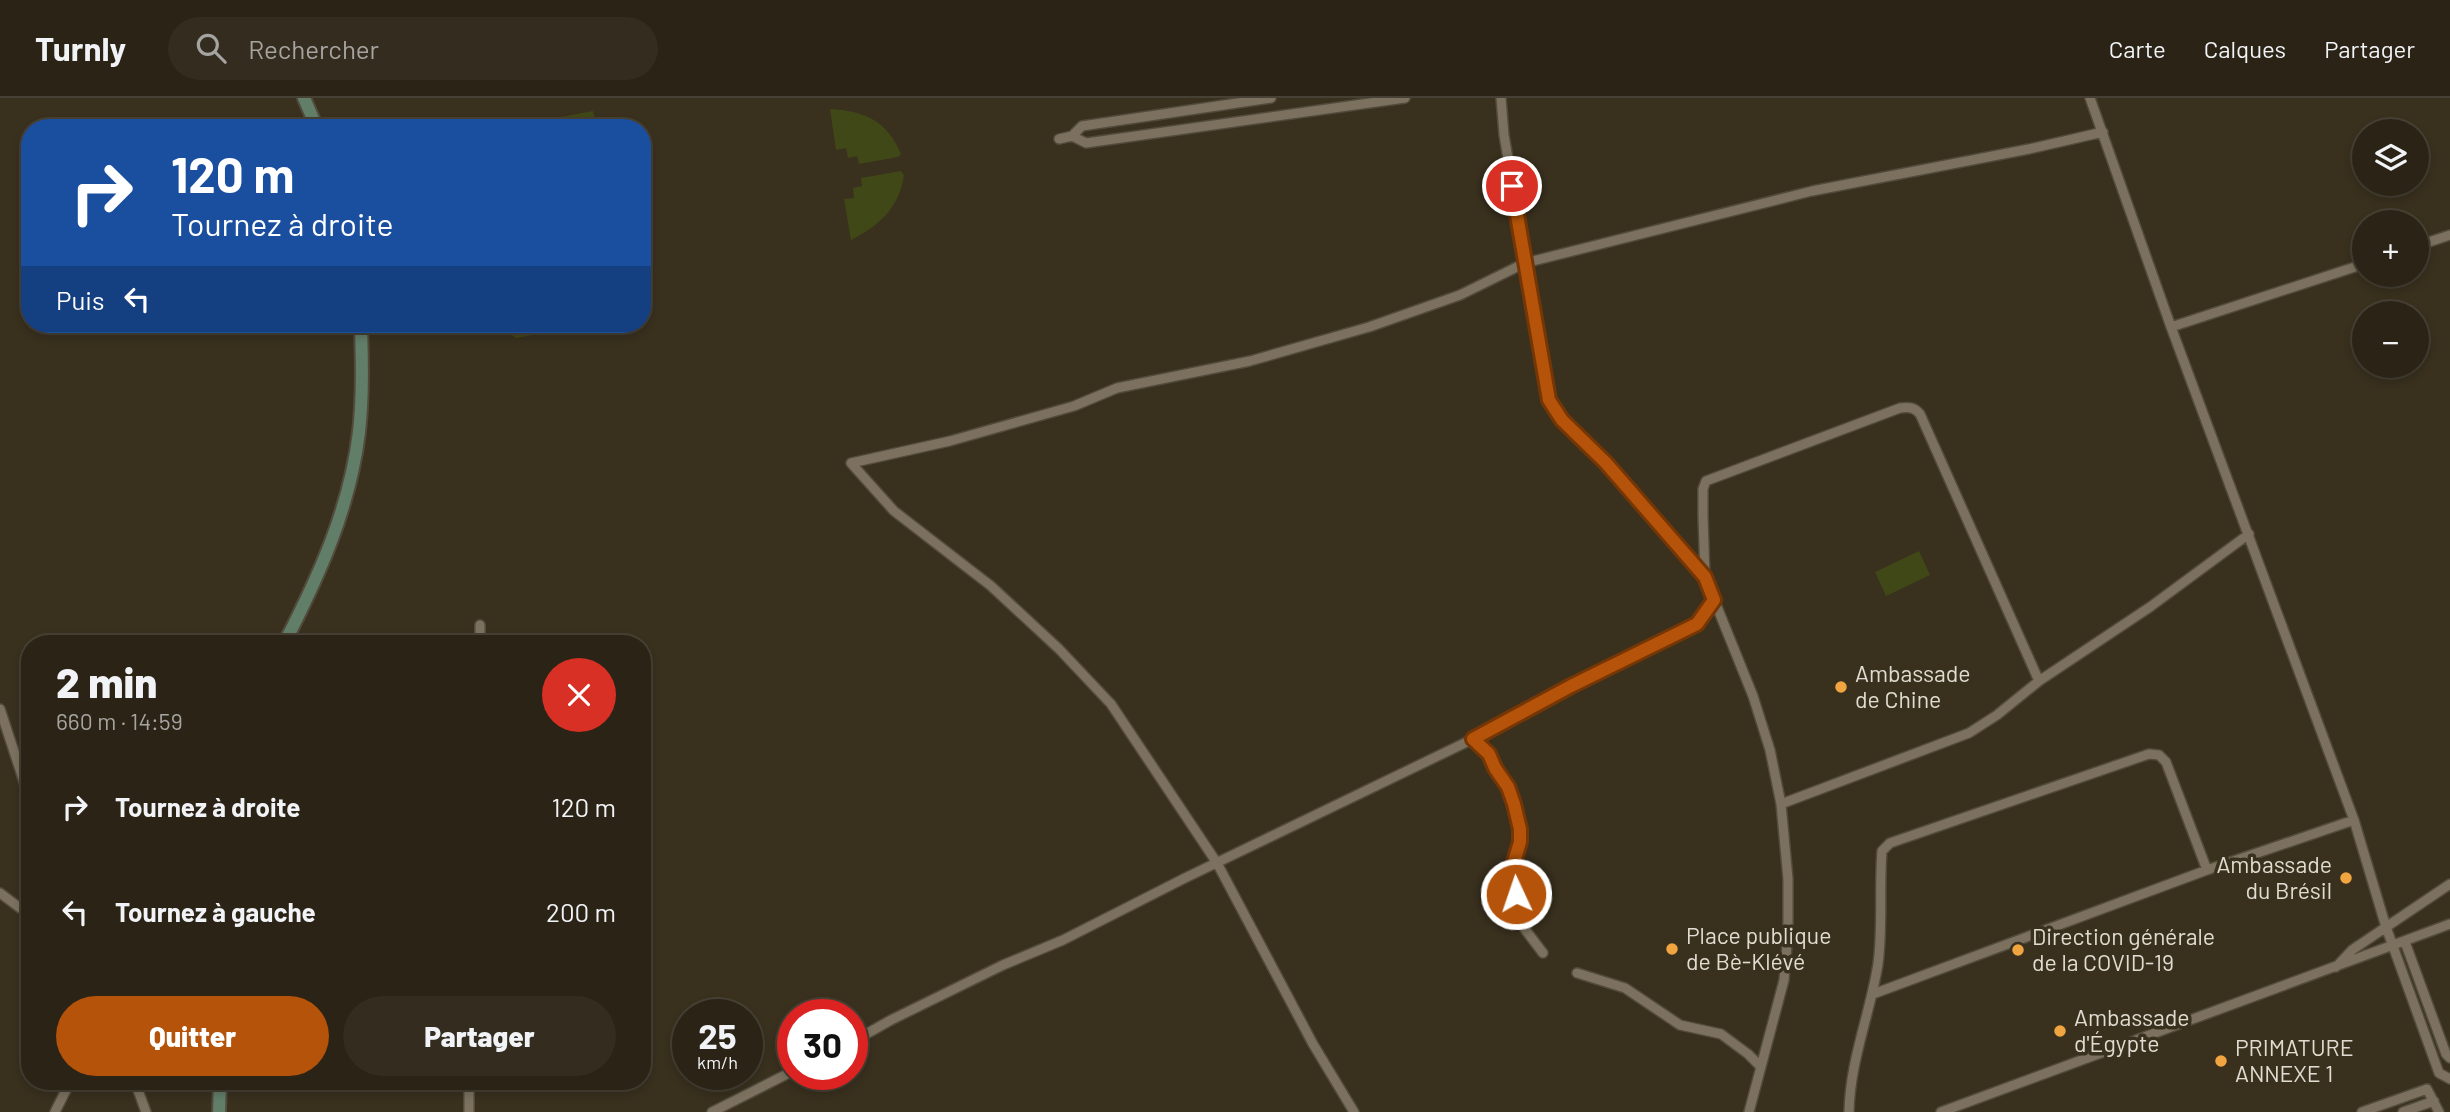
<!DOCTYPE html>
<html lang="fr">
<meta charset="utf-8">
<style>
body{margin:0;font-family:Barlow,sans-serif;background:#332c1f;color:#f1f3f6;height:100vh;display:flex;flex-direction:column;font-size:26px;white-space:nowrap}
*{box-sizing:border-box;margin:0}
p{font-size:23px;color:#a6a4a1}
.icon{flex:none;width:38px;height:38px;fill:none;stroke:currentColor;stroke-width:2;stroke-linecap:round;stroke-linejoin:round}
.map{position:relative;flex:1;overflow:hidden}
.panel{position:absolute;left:21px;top:537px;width:630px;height:455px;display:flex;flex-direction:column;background:#2b2416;border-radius:28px;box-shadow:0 4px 10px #0003,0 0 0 2px #474135}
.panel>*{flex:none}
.hud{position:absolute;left:21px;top:21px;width:630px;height:214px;border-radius:28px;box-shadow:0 4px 10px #0003,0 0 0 2px #474135;background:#1a4fa0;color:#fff;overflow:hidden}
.controls{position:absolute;left:2352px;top:21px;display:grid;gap:14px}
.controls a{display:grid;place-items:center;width:77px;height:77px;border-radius:50%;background:#2b2416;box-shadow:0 4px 10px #0003,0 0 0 2px #474135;font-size:35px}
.speed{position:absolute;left:672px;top:901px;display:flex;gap:14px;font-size:35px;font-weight:700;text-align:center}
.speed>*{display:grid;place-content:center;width:91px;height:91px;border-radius:50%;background:#2b2416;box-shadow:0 4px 10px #0003,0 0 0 2px #474135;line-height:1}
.speed small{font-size:18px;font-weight:400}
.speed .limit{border:10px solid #d22;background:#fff;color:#111}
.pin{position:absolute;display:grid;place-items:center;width:60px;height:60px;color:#fff;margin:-30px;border:4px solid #fff;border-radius:50%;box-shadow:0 2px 7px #0007}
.me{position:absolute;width:77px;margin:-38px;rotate:357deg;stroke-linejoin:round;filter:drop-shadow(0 0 5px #0008)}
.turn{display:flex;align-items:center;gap:24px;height:147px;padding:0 35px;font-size:32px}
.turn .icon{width:91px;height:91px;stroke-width:2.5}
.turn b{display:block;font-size:49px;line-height:60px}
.then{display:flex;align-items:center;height:66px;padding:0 35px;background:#0003;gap:14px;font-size:26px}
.round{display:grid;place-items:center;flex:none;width:74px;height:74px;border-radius:37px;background:#332c1f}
.summary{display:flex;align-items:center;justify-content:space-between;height:119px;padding:0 35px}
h1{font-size:42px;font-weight:800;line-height:52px}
.cta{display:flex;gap:14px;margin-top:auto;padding:14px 35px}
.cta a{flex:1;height:80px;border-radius:42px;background:#b45309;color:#fff;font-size:28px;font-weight:800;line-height:80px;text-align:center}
.cta a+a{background:#332c1f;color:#f1f3f6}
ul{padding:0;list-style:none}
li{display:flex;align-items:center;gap:21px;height:105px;padding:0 35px}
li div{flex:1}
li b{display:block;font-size:26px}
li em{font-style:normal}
header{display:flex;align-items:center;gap:42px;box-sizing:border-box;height:98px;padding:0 35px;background:#2b2416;border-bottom:2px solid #474135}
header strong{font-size:33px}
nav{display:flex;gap:38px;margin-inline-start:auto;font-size:24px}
.search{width:490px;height:63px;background:#332c1f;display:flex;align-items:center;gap:18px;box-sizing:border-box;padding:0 24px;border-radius:38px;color:#a6a4a1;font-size:26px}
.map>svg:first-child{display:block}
.green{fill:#414817}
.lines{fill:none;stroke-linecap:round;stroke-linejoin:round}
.street-casing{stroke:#524b3c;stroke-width:12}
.secondary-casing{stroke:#524b3c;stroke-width:16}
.street{stroke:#7b715e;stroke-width:9}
.secondary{stroke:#617e69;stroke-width:12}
.route-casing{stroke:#753606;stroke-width:18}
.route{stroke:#b45309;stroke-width:12}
.poi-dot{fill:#f1a540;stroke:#39301e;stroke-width:2.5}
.labels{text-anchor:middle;stroke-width:7;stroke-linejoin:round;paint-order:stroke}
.poi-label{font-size:23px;fill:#e1dcd1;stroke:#39301e;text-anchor:start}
</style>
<header>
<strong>Turnly</strong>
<div class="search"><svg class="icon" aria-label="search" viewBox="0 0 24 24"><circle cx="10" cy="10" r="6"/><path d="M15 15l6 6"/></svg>Rechercher</div>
<nav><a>Carte</a><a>Calques</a><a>Partager</a></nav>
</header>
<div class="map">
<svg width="2450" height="1014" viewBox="0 0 2450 1014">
<rect width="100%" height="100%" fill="#39301e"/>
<!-- green -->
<path class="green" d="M830 11C864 13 887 22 901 56L898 59 859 66 857 58 848 60 846 50 836 52Z
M593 13 597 30H502Z
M901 73 904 77C899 110 880 127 851 142L844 101 854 100 853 90 862 88 861 80Z
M507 226H592L516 240 508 234Z
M1919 453 1930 477 1886 498 1875 474Z"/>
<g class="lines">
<!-- street casing -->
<g class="street-casing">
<path id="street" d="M1501 0 1504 37 1549 302 1562 322 1606 365 1705 479
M2090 0 2171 229 2354 722 2386 829 2439 975 2450 981
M1072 38 1086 45 1405 0
M1059 41 1072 38 1082 28 1271 0
M2417 148 2450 137
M2171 229 2364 166
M480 546V527
M0 611 30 702
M1473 641 1489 656 1495 670 1509 689 1520 731V744L1514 764 1516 796 1524 830 1543 855
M1781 706 1969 635 1997 617 2039 583 2150 509 2249 436
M0 795 20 810 30 812
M2405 844 2446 956 2450 960
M2336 869 2352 852 2450 786
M1577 875 1625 890 1680 927 1721 936 1748 956 1761 969
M1873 896 2207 772 2354 722
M852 944 891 922 1003 867 1063 842 1185 780 1473 641 1571 588 1697 526 1714 502
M135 984 146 1014
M55 1014 70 984
M469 1014V984
M712 1014 793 973
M1354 1014 1313 946 1217 765 1111 606 1059 551 991 488 894 413 851 365 950 343 1074 308 1117 290 1250 263 1369 229 1460 197 1525 165 1812 93 2029 51 2103 34
M1749 1014 1784 882 1788 835V781L1781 706 1770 652 1753 598 1705 479 1703 418V391L1706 383 1900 310C1909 309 1914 309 1920 316L2039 583
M1849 1014C1850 963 1870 916 1878 866 1883 829 1879 791 1882 753L1890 745 2149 656 2159 657 2166 664 2207 772
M1941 1014 2450 826
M2362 1014 2427 991 2439 1014
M2403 1014 2434 1003"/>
</g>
<!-- secondary casing -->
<g class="secondary-casing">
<path id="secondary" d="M304 0 317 30
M284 546C319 478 350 410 359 334 363 298 362 262 361 226
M219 1014 220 984"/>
</g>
<!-- street -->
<use href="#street" class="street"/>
<!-- secondary -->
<use href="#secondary" class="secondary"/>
</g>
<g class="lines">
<!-- route casing -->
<g class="route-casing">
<path id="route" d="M1512 88 1549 302 1562 322 1606 365 1705 479 1714 502 1697 526 1571 588 1473 641 1489 656 1495 670 1508 689 1514 706 1520 731V744L1514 764 1516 796"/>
</g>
<!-- route -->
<use href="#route" class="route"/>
</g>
<!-- markers -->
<g class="poi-dot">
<circle cx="1841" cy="589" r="7"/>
<circle cx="2346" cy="780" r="7"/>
<circle cx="1672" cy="851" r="7"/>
<circle cx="2018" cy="852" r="7"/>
<circle cx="2060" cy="933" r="7"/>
<circle cx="2221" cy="963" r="7"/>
</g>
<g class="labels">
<!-- poi labels -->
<g class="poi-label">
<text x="1855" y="584">Ambassade<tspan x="1855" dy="26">de Chine</tspan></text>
<text x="2332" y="775" text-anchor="end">Ambassade<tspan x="2332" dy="26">du Brésil</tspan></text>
<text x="1686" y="846">Place publique<tspan x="1686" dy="26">de Bè-Klévé</tspan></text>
<text x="2032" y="847">Direction générale<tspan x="2032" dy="26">de la COVID-19</tspan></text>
<text x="2074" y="928">Ambassade<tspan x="2074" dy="26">d'Égypte</tspan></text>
<text x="2235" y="958">PRIMATURE<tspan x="2235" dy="26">ANNEXE 1</tspan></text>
</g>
</g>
</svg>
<div class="controls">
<a><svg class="icon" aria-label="layers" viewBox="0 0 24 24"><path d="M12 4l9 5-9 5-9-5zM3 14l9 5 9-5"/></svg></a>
<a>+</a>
<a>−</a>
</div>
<div class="speed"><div>25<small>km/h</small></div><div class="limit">30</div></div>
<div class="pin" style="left:1512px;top:88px;background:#d93025"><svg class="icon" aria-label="arrive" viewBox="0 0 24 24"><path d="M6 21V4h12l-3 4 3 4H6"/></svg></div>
<svg class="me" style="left:1516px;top:796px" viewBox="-20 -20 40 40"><circle r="17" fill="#b45309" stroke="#fff" stroke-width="3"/><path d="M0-11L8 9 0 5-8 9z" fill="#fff"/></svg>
<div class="hud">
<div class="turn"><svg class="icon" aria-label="right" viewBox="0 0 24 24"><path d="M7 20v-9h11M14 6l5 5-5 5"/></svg><div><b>120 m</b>Tournez à droite</div></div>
<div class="then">Puis<svg class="icon" aria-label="left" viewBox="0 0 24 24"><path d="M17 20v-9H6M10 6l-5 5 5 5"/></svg></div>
</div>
<section class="panel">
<div class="summary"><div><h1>2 min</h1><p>660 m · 14:59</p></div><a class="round" style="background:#d93025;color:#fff"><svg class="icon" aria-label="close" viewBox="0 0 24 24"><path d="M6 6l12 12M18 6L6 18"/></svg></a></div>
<ul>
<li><svg class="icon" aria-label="right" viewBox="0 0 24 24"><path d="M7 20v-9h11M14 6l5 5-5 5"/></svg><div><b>Tournez à droite</b></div><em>120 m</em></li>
<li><svg class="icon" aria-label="left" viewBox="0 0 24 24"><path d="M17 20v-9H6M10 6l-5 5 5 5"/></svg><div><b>Tournez à gauche</b></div><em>200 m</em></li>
</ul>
<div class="cta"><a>Quitter</a><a>Partager</a></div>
</section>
</div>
